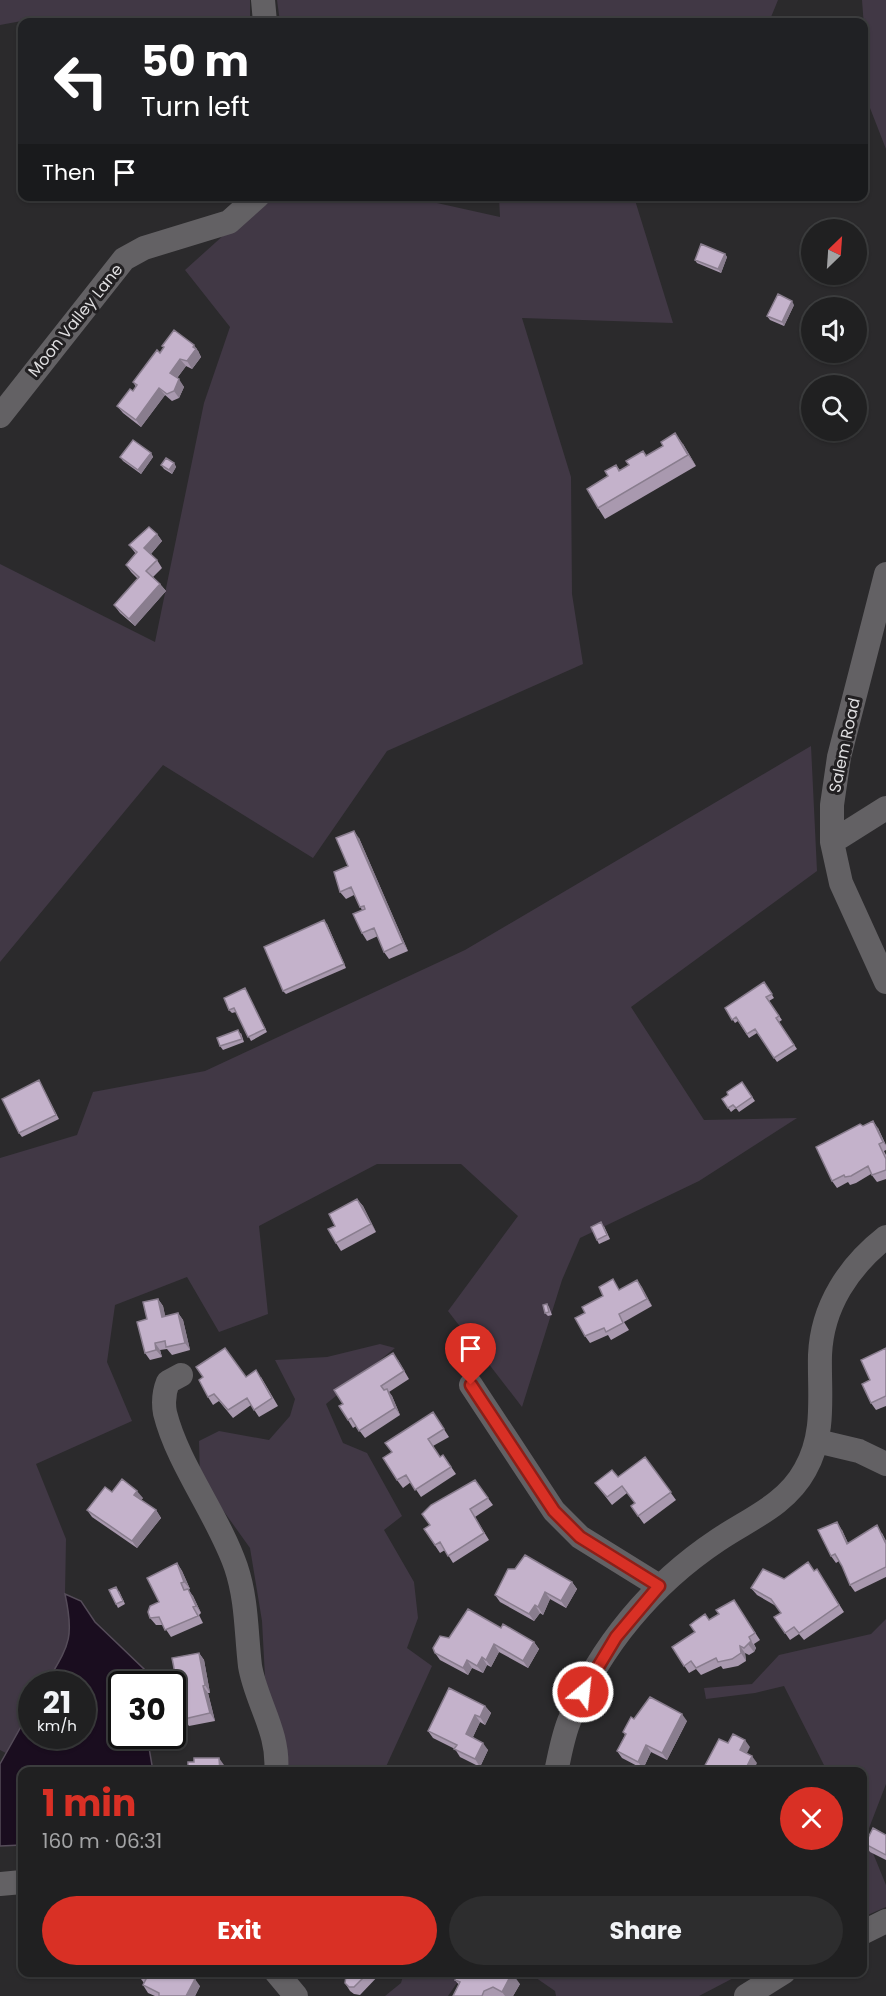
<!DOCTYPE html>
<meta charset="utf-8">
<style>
body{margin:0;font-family:Poppins,sans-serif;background:#2d2d2e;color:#f1f3f6;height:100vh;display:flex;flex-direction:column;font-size:22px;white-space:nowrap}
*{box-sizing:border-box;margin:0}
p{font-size:20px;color:#a2a3a5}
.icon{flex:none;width:33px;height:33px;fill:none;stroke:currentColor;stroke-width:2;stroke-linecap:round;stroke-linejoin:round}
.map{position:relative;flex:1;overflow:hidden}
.panel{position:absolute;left:18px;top:1767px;width:849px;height:210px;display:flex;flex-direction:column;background:#202021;border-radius:12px;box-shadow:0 2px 4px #0004,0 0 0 2px #3d3e3f}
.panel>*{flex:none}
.hud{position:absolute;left:18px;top:18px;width:850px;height:183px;border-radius:12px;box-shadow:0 2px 4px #0004,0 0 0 2px #3d3e3f;background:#202124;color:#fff;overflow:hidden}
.needle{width:39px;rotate:25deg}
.fabs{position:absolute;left:801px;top:219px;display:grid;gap:12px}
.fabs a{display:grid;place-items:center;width:66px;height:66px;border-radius:50%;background:#202021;box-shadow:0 2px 4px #0004,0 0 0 2px #3d3e3f;font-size:30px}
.speed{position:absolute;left:18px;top:1671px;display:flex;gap:12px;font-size:30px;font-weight:700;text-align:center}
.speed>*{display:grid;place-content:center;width:78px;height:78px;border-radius:50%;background:#202021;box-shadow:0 2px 4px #0004,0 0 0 2px #3d3e3f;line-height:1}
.speed small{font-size:15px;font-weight:400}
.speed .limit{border:3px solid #111;border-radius:9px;background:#fff;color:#111}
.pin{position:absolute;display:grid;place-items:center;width:51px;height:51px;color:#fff;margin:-62px -26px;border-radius:50% 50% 50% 0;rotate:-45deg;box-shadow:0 0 6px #0007}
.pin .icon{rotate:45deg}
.me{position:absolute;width:66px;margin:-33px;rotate:28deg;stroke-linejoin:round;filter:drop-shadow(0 0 4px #0008)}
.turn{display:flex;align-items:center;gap:21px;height:126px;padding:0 24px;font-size:27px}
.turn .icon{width:78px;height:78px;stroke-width:2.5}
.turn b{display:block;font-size:42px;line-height:51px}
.then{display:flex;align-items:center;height:57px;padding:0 24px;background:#0003;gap:12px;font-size:22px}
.round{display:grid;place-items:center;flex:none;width:63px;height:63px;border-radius:32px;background:#2d2d2e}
.head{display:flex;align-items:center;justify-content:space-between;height:102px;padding:0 24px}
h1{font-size:36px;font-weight:700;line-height:45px;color:#d93025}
.action{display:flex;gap:12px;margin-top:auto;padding:12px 24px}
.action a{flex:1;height:69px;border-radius:36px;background:#d93025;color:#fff;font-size:24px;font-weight:700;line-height:69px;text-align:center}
.action a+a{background:#2d2d2e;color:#f1f3f6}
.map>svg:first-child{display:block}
.green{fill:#413845}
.water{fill:#1a0d1f;stroke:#554c59;stroke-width:1.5}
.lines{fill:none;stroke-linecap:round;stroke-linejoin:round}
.minor{stroke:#636164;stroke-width:24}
.wall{fill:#a999af}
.shaded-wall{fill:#897d8e}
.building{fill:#c4b2cb;stroke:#897d8e;stroke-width:1.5}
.route-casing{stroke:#8d1f18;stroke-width:15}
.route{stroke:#d93025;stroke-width:10}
.labels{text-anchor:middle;stroke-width:6;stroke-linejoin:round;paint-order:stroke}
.street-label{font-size:16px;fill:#dfdee0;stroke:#222022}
</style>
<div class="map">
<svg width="886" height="1996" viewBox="0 0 886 1996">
<rect width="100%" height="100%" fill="#2b2a2c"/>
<!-- green -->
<path class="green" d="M0 0H250V22L27 20 0 25Z
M277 0H778L769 22H280Z
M862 0H886V149L870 108Z
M266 197H410L500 217 499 197H634L673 323 522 318 571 477 572 594 583 664 387 751 313 858 163 765 0 962V564L155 642 204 403 230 327 185 270Z
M811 746 817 871 631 1007 704 1120 797 1118 699 1181 580 1238 562 1280 522 1407 448 1311 518 1216 461 1164H377L259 1226 268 1314 219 1332 187 1277 115 1305 107 1362 132 1421 36 1464 66 1539 65 1594 71 1621 69 1644 46 1684H32L31 1709 6 1753 0 1750V1158L77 1135 93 1092 205 1071 465 950Z
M380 1344 395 1348 326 1404 343 1443 367 1453 402 1516 384 1530 414 1582 418 1618 407 1648 432 1666 384 1771H286L265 1677 262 1621 250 1548 200 1478 199 1441 219 1431 269 1440 290 1416 295 1399 275 1360 327 1357Z
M886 1619V1784L866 1836 886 1885V1907L863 1917 862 1772 827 1771 784 1686 755 1693 706 1699 704 1688 752 1684 779 1655 871 1634Z
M404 1973H464L448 1996H385L401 1983Z
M529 1973H743L699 1996H556L555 1991Z"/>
<!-- water -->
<path class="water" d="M65 1594 81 1601 95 1622 145 1670 138 1684H122V1736H147L153 1771 22 1772V1845L0 1846V1764L31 1709 32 1736H82V1684H46C68 1646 75 1640 65 1594Z"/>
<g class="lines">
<!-- minor -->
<path class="minor" d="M263 0 265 22
M0 416 124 259 144 248 229 222 258 196
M886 574 839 757 832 805V842L841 883 886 982
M832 842 886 808
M181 1375 168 1382C164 1392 163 1402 165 1413 178 1465 218 1515 236 1567 247 1600 246 1632 250 1666 256 1702 280 1733 276 1772
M471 1385 554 1511 580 1537 659 1586
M817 1441 859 1451 886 1464
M556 1772C560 1754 563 1735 570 1719 600 1646 652 1584 718 1540 749 1519 786 1505 805 1470 826 1433 819 1395 820 1355 822 1306 849 1266 886 1237
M0 1884 22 1882
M862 1933 886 1921
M276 1972 296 1996
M746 1996 784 1972"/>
</g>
<!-- wall -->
<path class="wall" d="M725 254 727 257 721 273 697 263 695 260Z
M794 305 784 326 770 320 767 316Z
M162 346 199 352V353L201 357 192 369 186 366 177 378 184 387 179 398 172 401 165 395 141 427 123 413 117 406 133 391 136 387 133 382 160 353 164 348Z
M683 444 696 466 605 519 598 508 616 465 620 470 629 465 643 451 647 456Z
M151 453 153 457 141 474 123 461 120 457Z
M174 463 176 467 172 474 164 469 161 465Z
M157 534 162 541 151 554 157 560 162 568 153 577 160 584 166 591 135 626 120 613 114 605 138 579 131 572 126 565 136 554 129 545Z
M359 838 408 951 389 959 384 952 378 936 367 941 362 933V910L354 895 346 899 340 892 348 866Z
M327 924 346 968 286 994 283 991Z
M764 982 774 998 769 1001 782 1020 779 1022 797 1049 777 1062 757 1033 749 1038 738 1021 735 1023 725 1008Z
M247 992 267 1032 251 1041 236 1012 232 1013 229 1010Z
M241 1033 244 1042 223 1050 220 1046Z
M39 1080 59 1119 22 1137 19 1133Z
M742 1082 755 1101 739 1112 736 1108 731 1112 722 1099 728 1095Z
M863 1126 878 1128 886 1145V1150L884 1151 886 1155V1179L877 1182 871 1174 856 1183 850 1185 848 1182 837 1188 832 1181Z
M357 1199 363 1206 376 1232 341 1251 336 1243 335 1226Z
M604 1226 610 1239 599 1244 597 1240Z
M637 1280 652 1306 624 1322 629 1330 611 1340 608 1335 590 1343 585 1336V1313L620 1290Z
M158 1299 163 1306 165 1316 178 1313 183 1320 190 1350 172 1355 167 1349 160 1350 162 1357 150 1360 145 1353 147 1319Z
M547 1304 549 1307 552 1315 548 1316 545 1313Z
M886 1348V1406L876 1410 871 1403 870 1380Z
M398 1360 409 1379 389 1392 392 1396 400 1415 365 1438 356 1426 353 1428 348 1420Z
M246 1377H261L278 1406 259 1417 251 1405 233 1418 219 1401 213 1405 208 1397 199 1380Z
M433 1412 449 1437 433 1446 440 1457 443 1455 456 1474 421 1497 411 1482 403 1488 397 1480 392 1452Z
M645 1457 676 1500 644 1524 631 1506 635 1503 627 1493 612 1505 595 1483 618 1477Z
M475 1480 493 1505 475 1517 489 1540 453 1563 445 1550 440 1553 424 1529 430 1525Z
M112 1492 143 1498 141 1500 156 1510 161 1518 137 1548 92 1517 87 1510Z
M842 1530 848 1543 882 1533 886 1541V1577L855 1592 850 1585 842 1566 839 1561 836 1563 831 1556Z
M177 1563 182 1571 190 1589 188 1590 193 1596 201 1613 199 1615 203 1623 171 1637 163 1625H156L150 1618Z
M817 1569 844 1612 804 1640 799 1634 790 1640 774 1617 781 1613 776 1606 757 1595 751 1588 814 1571Z
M572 1582 577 1589 566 1608 550 1599 543 1615 540 1613 534 1621 500 1602 495 1595Z
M119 1591 125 1604 118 1608 116 1604Z
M734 1600 760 1640 754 1644 756 1648 754 1652 749 1655 745 1653 746 1661 738 1666 723 1669 721 1666 701 1675 696 1669 689 1673 672 1647 695 1632 709 1620 719 1614Z
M501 1628 534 1642 539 1649 528 1668 499 1652 491 1667 487 1665 483 1673 472 1668 468 1675 440 1660 435 1653 449 1638Z
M199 1653 204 1660 210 1693H208L215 1721 189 1726 184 1719Z
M485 1706 491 1713 485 1725 480 1722 473 1737 488 1750 480 1767 460 1757 455 1749 433 1738 428 1731Z
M687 1721 667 1760 651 1752 643 1769 622 1758 617 1751 625 1735 623 1732Z
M886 1835V1860L870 1852 865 1844Z
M340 1972H391L386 1978 381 1973 360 1995 354 1994 350 1991 345 1983 346 1978Z
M138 1975 200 1986 195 1996H155L148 1993 143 1985 144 1983Z
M455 1980 520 1984 513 1996H453L459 1985Z"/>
<!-- shaded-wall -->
<path class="shaded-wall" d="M725 254 727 257 721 273 718 269Z
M792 301 794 305 784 326 782 322Z
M194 345 199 352V353L201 357 192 369 187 361Z
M180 359 186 366 175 381 170 373Z
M179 379 184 387 179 398 174 391Z
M159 388 165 395 141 427 136 420Z
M675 433 683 444 696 466 688 455Z
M151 453 153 457 141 474 138 470Z
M174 463 176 467 172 474 169 470Z
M157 534 162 541 149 556 144 548Z
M160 584 166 591 135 626 129 619Z
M354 831 359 838 408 951 403 943Z
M324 920 327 924 346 968 344 964Z
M873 1121 878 1128 886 1146 883 1142Z
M357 1199 363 1206 376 1232 371 1224Z
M637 1280 642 1287 652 1306 647 1299Z
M158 1299 163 1306 167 1324 162 1317Z
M178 1313 183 1320 190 1350 185 1343Z
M155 1343 160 1350 162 1357 156 1350Z
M387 1389 392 1396 400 1415 395 1408Z
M137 1491 143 1498 139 1502 134 1495Z
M156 1510 161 1518 137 1548 132 1541Z
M837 1522 842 1530 852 1552 847 1544Z
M877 1525 886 1541V1544Z
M177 1563 182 1571 190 1589 184 1582Z
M572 1582 577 1589 566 1608 561 1601Z
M188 1589 193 1596 201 1613 196 1606Z
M545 1592 550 1599 543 1615 538 1607Z
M535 1605 540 1613 534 1621 529 1614Z
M751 1641 756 1648 754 1652 748 1644Z
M534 1642 539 1649 528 1668 523 1661Z
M494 1644 499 1652 491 1667 486 1660Z
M740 1646 745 1653 746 1661 741 1653Z
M199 1653 204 1660 210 1693 205 1685Z
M482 1657 487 1665 483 1673 477 1666Z
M467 1660 472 1668 468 1675 463 1668Z
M203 1686 208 1693 215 1721 210 1713Z
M485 1706 491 1713 485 1725 480 1717Z
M682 1714 687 1721 667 1760 662 1753Z
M475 1715 480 1722 471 1741 466 1734Z
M745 1740 750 1747 745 1757 740 1750Z
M483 1743 488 1750 480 1767 475 1759Z
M646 1745 651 1752 643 1769 638 1762Z
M752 1756 757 1763 753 1772H744Z
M219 1758 224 1765 225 1772H220Z
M512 1973 520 1984 513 1996H505L502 1992Z
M195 1979 200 1986 195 1996H186Z"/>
<!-- building -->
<path class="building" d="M701 244 725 254 718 269 695 260Z
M778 294 792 301 782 322 767 316Z
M174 330 194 345 193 347 196 349 187 361 180 359 170 373 179 379 174 391 167 394 159 388 136 420 117 406 130 389 133 391 137 385 133 382 157 350 160 353 164 347 162 346Z
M675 433 688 455 598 508 587 489 608 476 605 471 616 465 619 471 629 465 626 461 643 451 646 456 663 446 661 442Z
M133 440 151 453 138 470 120 457Z
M166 458 174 463 169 470 161 465Z
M149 527 157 534 144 548 157 560 146 571 160 584 129 619 114 605 139 577 126 565 137 552 129 545Z
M354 831 403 943 384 952 374 928 362 933 353 914 365 909 364 906 360 907 351 887 340 892 334 872 348 866 336 838Z
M324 920 344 964 283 991 264 947Z
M764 982 772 994 766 997 779 1016 776 1018 794 1045 774 1058 755 1029 747 1034 736 1017 732 1020 725 1008Z
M245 988 265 1029 248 1037 234 1008 229 1010 224 998Z
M238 1030 242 1039 220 1046 217 1038Z
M39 1080 56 1115 19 1133 2 1099Z
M742 1082 752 1097 736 1108 733 1105 728 1108 722 1099 728 1095 727 1092Z
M873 1121 883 1142 879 1144 886 1159V1170L872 1175 868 1166 851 1176 845 1177 844 1175 832 1181 816 1147 860 1124 863 1126Z
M357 1199 371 1224 336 1243 328 1229 335 1226 329 1214Z
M601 1222 607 1235 597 1240 591 1227Z
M613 1279 619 1290 637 1280 647 1299 619 1314 623 1323 606 1332 604 1328 585 1336 575 1318 585 1313 582 1307 603 1296 599 1287Z
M158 1299 162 1317 178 1313 185 1343 166 1347 165 1341 155 1343 156 1350 145 1353 137 1322 147 1319 143 1302Z
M547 1304 549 1312 545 1313 543 1305Z
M225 1348 246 1377 256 1370 272 1398 254 1410 247 1398 228 1410 214 1394 208 1397 199 1380 203 1377 196 1367Z
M886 1348V1396L871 1403 862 1384 870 1380 861 1360Z
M393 1353 404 1371 381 1386 384 1390 387 1389 395 1408 359 1431 351 1418 348 1420 339 1406 343 1404 334 1390Z
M433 1412 444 1429 428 1439 440 1457 443 1455 451 1467 415 1490 406 1475 397 1480 383 1458 392 1452 385 1443Z
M645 1457 671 1492 638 1516 631 1506 635 1503 622 1486 607 1497 595 1483 612 1470 618 1477Z
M122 1479 137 1491 134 1495 156 1510 132 1541 87 1510 105 1487 112 1492Z
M475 1480 488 1498 470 1509 484 1533 448 1556 440 1542 435 1545 424 1529 430 1525 422 1514 431 1505Z
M837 1522 847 1544 877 1525 886 1544V1567L850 1585 842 1566 835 1554 831 1556 818 1530Z
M525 1555 572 1582 561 1601 545 1592 538 1607 535 1605 529 1614 495 1595 508 1569H515Z
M808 1562 814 1571 817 1569 839 1605 799 1633 794 1627 785 1633 774 1617 781 1613 771 1599 751 1588 763 1569 784 1579Z
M177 1563 184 1582 181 1583 184 1590 188 1589 196 1606 193 1607 198 1616 165 1630 159 1617 150 1618 148 1612 150 1606 159 1602 147 1578Z
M116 1587 123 1601 116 1604 109 1590Z
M734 1600 755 1633 749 1637 751 1641 744 1648 740 1646 741 1653 732 1659 718 1662 716 1658 696 1668 691 1661 684 1666 672 1647 695 1632 690 1625 695 1621 705 1614 709 1620 719 1614 716 1610Z
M468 1609 501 1628 503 1624 534 1642 523 1661 494 1644 486 1660 482 1657 477 1666 467 1660 463 1668 435 1653 433 1648 440 1636 449 1638Z
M199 1653 205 1685 203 1686 210 1713 184 1719 172 1658Z
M449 1688 485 1706 480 1717 475 1715 466 1734 483 1743 475 1759 454 1749 457 1745 428 1731Z
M650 1697 682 1714 662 1753 646 1745 638 1762 617 1751 626 1734 623 1732 631 1717 634 1719Z
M733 1734 745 1740 740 1750 752 1756 744 1772H694L696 1768 702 1771 719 1739 728 1743Z
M194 1758H219L220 1772H188V1762H194Z
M873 1828 886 1835V1855L865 1844Z
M140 1972H180L195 1979 186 1996H159V1993L143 1985 146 1979 138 1975Z
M342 1972H369L354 1987H349L345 1983 346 1976Z
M459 1972H511L512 1973 502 1992 493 1987 484 1991 482 1996H453L460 1982 455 1980Z"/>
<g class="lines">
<!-- route casing -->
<g class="route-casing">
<path id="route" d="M471 1385 554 1511 580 1537 659 1586 616 1637 583 1692"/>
</g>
<!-- route -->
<use href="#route" class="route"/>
</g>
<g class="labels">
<!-- street labels -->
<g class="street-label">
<text transform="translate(75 320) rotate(-51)" y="6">Moon Valley Lane</text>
<text transform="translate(844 745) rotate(-78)" y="6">Salem Road</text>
</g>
</g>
</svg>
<div class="fabs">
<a><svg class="needle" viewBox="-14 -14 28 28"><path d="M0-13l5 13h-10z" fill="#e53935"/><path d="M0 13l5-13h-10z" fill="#a2a3a5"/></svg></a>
<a><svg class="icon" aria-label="sound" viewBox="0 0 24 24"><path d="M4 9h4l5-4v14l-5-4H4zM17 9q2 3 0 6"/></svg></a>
<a><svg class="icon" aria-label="search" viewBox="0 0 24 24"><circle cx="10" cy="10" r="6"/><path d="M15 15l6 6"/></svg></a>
</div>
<div class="speed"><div>21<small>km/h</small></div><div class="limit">30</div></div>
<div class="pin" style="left:471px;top:1385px;background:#d93025"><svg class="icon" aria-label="arrive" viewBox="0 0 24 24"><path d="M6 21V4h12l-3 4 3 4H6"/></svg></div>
<svg class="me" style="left:583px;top:1692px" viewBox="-20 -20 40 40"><circle r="17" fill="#d93025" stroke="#fff" stroke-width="3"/><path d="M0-11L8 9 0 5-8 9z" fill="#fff"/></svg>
<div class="hud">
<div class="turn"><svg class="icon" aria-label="left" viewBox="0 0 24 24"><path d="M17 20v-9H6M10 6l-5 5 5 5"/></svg><div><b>50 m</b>Turn left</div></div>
<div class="then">Then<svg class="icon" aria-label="arrive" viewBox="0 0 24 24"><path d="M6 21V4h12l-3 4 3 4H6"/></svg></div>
</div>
<section class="panel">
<div class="head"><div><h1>1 min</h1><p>160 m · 06:31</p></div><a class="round" style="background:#d93025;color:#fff"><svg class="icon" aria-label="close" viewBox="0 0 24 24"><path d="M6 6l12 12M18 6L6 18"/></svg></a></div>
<div class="action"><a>Exit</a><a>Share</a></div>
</section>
</div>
